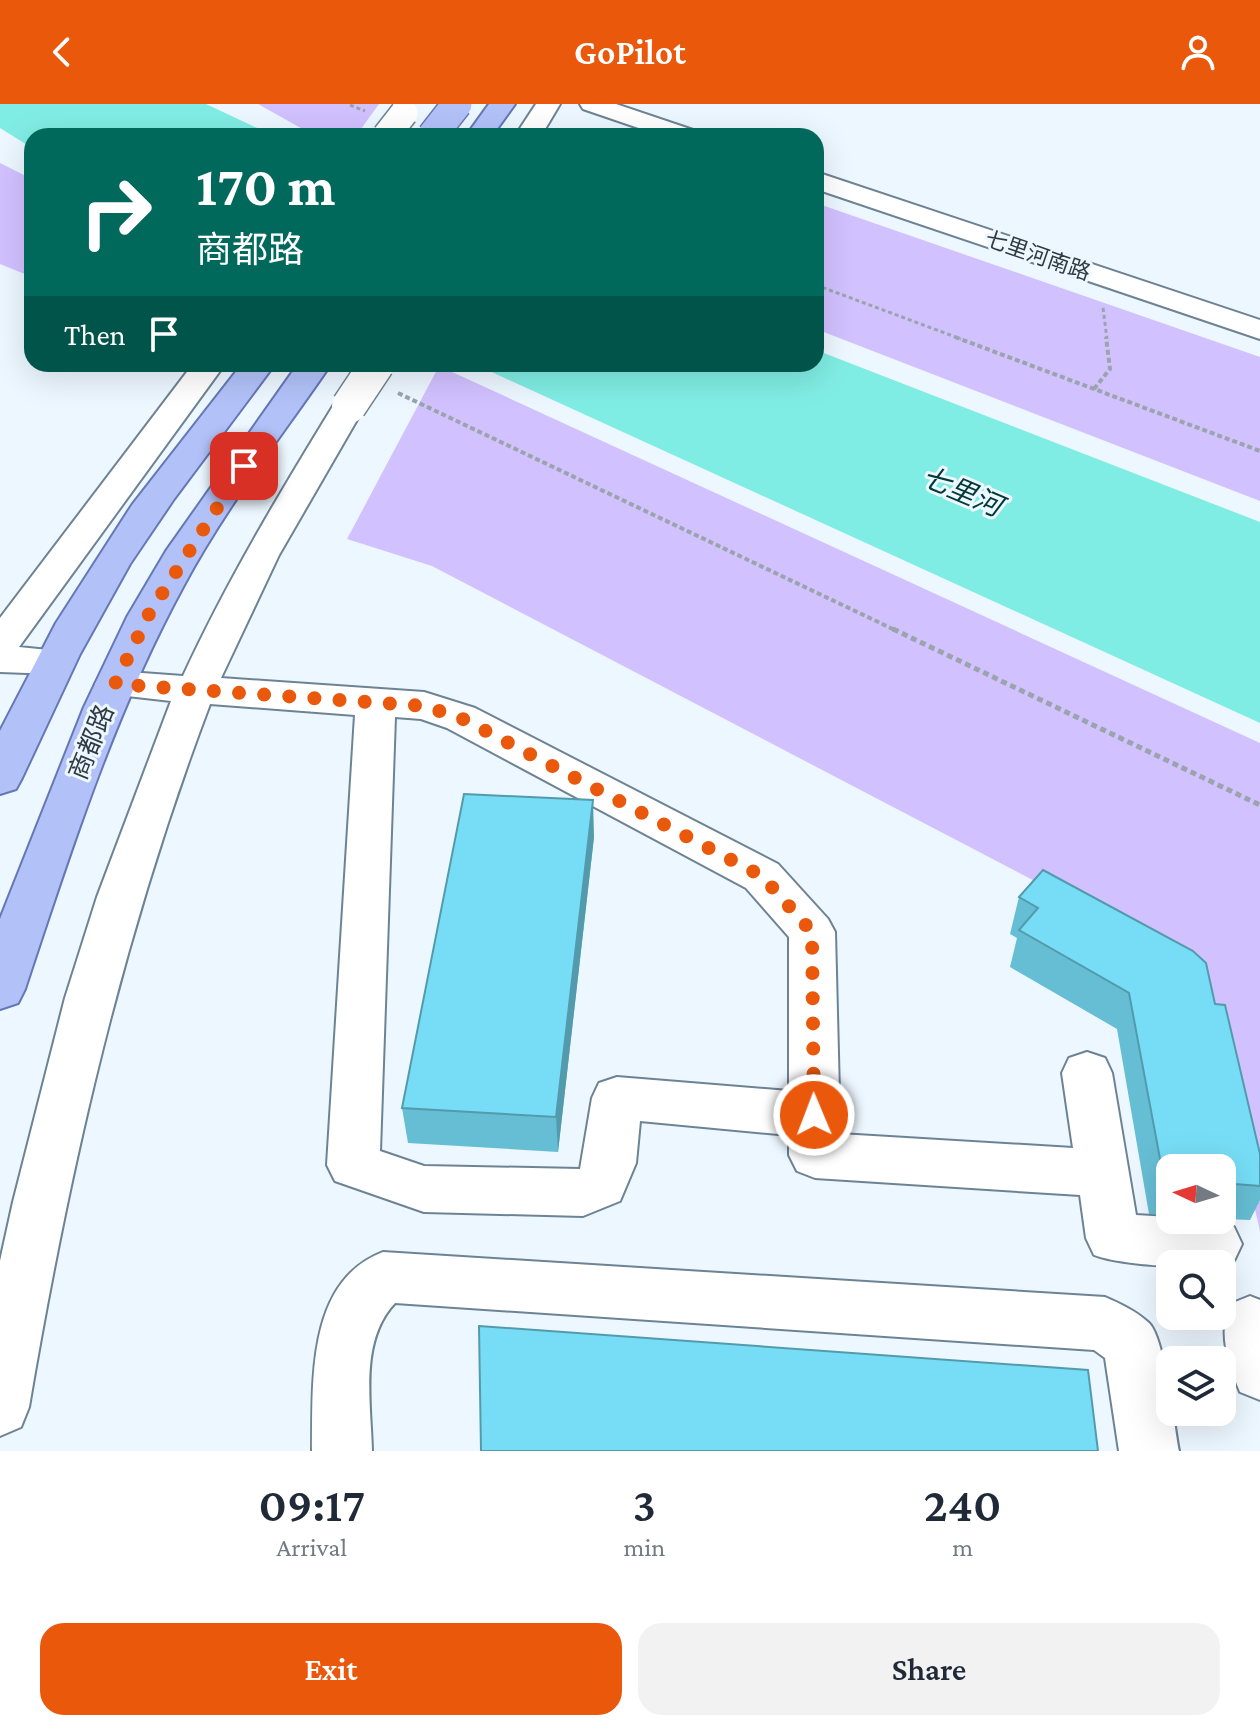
<!DOCTYPE html>
<meta charset="utf-8">
<style>
body{margin:0;font-family:"Crimson Pro","Noto Sans SC",serif;background:#f2f2f3;color:#1f2937;height:100vh;display:flex;flex-direction:column;font-size:30px;white-space:nowrap}
*{box-sizing:border-box;margin:0}
p{font-size:26px;color:#747a83}
.icon{flex:none;width:44px;height:44px;fill:none;stroke:currentColor;stroke-width:2;stroke-linecap:round;stroke-linejoin:round}
.map{position:relative;height:1347px;overflow:hidden}
.side{display:flex;flex-direction:column;background:#fff;flex:1}
.side>*{flex:none}
.guide{position:absolute;left:24px;top:24px;width:800px;height:244px;border-radius:24px;box-shadow:0 8px 32px #0002;background:#00695c;color:#fff;overflow:hidden}
.needle{width:52px;rotate:274deg}
.buttons{position:absolute;left:1156px;top:1050px;display:grid;gap:16px}
.buttons a{display:grid;place-items:center;width:80px;height:80px;border-radius:16px;background:#fff;box-shadow:0 8px 32px #0002;font-size:40px}
.pin{position:absolute;display:grid;place-items:center;width:68px;height:68px;color:#fff;margin:-34px;border-radius:16px;box-shadow:0 4px 12px #0006}
.me{position:absolute;width:88px;margin:-44px;rotate:359deg;stroke-linejoin:round;filter:drop-shadow(0 0 6px #0008)}
.turn{display:flex;align-items:center;gap:28px;height:168px;padding:0 40px;font-size:36px}
.turn .icon{width:104px;height:104px;stroke-width:2.5}
.turn b{display:block;font-size:56px;line-height:68px}
.then{display:flex;align-items:center;height:76px;padding:0 40px;background:#0003;gap:16px;font-size:30px}
.eta{display:flex;justify-content:space-evenly;align-items:center;height:136px;text-align:center}
.eta b{font-size:48px;font-weight:600;line-height:56px}
.action{display:flex;gap:16px;margin-top:auto;padding:16px 40px}
.action a{flex:1;height:92px;border-radius:24px;background:#ea580c;color:#fff;font-size:32px;font-weight:600;line-height:92px;text-align:center}
.action a+a{background:#f2f2f3;color:#1f2937}
header{display:flex;justify-content:space-between;align-items:center;height:104px;padding:0 40px;background:#ea580c;color:#fff;font-size:36px;font-weight:600}
.map>svg:first-child{display:block}
.green{fill:#d2c1ff}
.water{fill:#80ede4}
.lines{fill:none;stroke-linecap:round;stroke-linejoin:round}
.minor-casing{stroke:#6d8394;stroke-width:4}
.major-casing{stroke:#6478b6;stroke-width:4}
.path-far2{stroke:#9ba4ac;stroke-width:3;stroke-dasharray:4 3;stroke-linecap:butt}
.path-far1{stroke:#9ba4ac;stroke-width:4;stroke-dasharray:5 3;stroke-linecap:butt}
.path{stroke:#9ba4ac;stroke-width:5;stroke-dasharray:6 4;stroke-linecap:butt}
.minor{fill:#fff;fill-rule:evenodd}
.major{fill:#b2c2f9;fill-rule:evenodd}
.minor-bridge-far1-casing{stroke:#6d8394;stroke-width:30;stroke-linecap:butt}
.minor-bridge-casing{stroke:#6d8394;stroke-width:37;stroke-linecap:butt}
.major-bridge-casing{stroke:#6478b6;stroke-width:32;stroke-linecap:butt}
.minor-bridge-far1{stroke:#fff;stroke-width:27}
.minor-bridge{stroke:#fff;stroke-width:34}
.major-bridge{stroke:#b2c2f9;stroke-width:29}
.wall{fill:#66bed4}
.shaded-wall{fill:#539bac}
.building{fill:#77ddf6;stroke:#539bac;stroke-width:2}
.route{stroke:#ea580c;stroke-width:14;stroke-dasharray:0 25.2}
.labels{text-anchor:middle;stroke-width:6;stroke-linejoin:round;paint-order:stroke}
.far-street-label{font-size:22px;fill:#313a42;stroke:#edf7ff}
.street-label{font-size:26px;fill:#313a42;stroke:#edf7ff}
.water-label{font-size:28px;font-style:italic;fill:#033a37;stroke:#edf7ff}
</style>
<header><svg class="icon" aria-label="back" viewBox="0 0 24 24"><path d="M15 5l-7 7 7 7"/></svg>GoPilot<svg class="icon" aria-label="person" viewBox="0 0 24 24"><circle cx="12" cy="8" r="4"/><path d="M4 21q1-7 8-7t8 7"/></svg></header>
<div class="map">
<svg width="1260" height="1347" viewBox="0 0 1260 1347">
<rect width="100%" height="100%" fill="#edf7ff"/>
<!-- green -->
<path class="green" d="M258 0H379L356 32H315Z
M0 59 32 75V173L0 160Z
M816 99 1260 253V397L816 225Z
M439 262 1260 639V1127L1199 863 432 462 347 435Z"/>
<!-- water -->
<path class="water" d="M0 0H206L274 32H32V44L0 24Z
M816 246 1260 418V619L474 260H816Z"/>
<g class="lines">
<!-- minor casing -->
<g class="minor-casing">
<path id="minor" d="M536 0H560L541 32H515Z
M580 0H616L696 27 700 32H662L583 5Z
M816 68 1260 216V235L816 85Z
M193 260H225L19 543 68 548 73 557 68 566 54 570 0 568V514Z
M349 292 360 295 365 302 279 451 221 574 424 588 475 604 778 760 828 815 835 828 840 1030 1073 1044 1062 969 1069 954 1087 948 1105 954 1112 969 1136 1111 1170 1113V1116H1217L1234 1123 1242 1140 1234 1157C1209 1167 1123 1162 1094 1151L1086 1134 1080 1091 815 1074 797 1067 789 1051V1031L640 1017 636 1059 620 1097 583 1112 424 1108 335 1077 327 1061 355 611 210 600C123 830 70 1061 29 1303L21 1323 0 1332V1157L13 1098 65 894 97 793 171 597 101 589 95 580 101 571 115 567 183 572C227 477 279 390 333 302L338 295ZM395 613 421 615 447 624 746 784 789 833V987L617 973 599 979 592 994 580 1065 424 1062 380 1047Z
M383 1148 1105 1193C1121 1200 1136 1207 1149 1219 1165 1235 1174 1322 1179 1347H1119L1105 1254 1094 1246 395 1199C359 1237 371 1299 372 1347H312C313 1279 306 1177 383 1148Z
M1250 1192 1260 1196V1296L1240 1288C1228 1259 1218 1229 1230 1200Z"/>
</g>
<!-- major casing -->
<g class="major-casing">
<path id="major" d="M489 0H515L492 32H466Z
M242 260H275L174 395 130 460 80 550 22 674 16 685 0 690V627L56 519 132 401Z
M298 260H331C281 333 225 404 183 483 114 610 70 749 25 885L18 899 0 905V815L84 603 127 513 166 447Z"/>
</g>
<!-- path-far2 -->
<path class="path-far2" d="M350 1 365 7
M816 181 961 235
M1103 204 1107 235"/>
<!-- path-far1 -->
<path class="path-far1" d="M955 233 1260 347
M1094 285 1110 265 1106 233
M398 289 897 527"/>
<!-- path -->
<path class="path" d="M893 525 1260 701"/>
<!-- minor -->
<use href="#minor" class="minor"/>
<!-- major -->
<use href="#major" class="major"/>
<!-- minor-bridge-far1 casing -->
<g class="minor-bridge-far1-casing">
<path id="minor-bridge-far1" d="M386 32 404 9"/>
</g>
<!-- minor-bridge casing -->
<g class="minor-bridge-casing">
<path id="minor-bridge" d="M349 302 377 260"/>
</g>
<!-- major-bridge casing -->
<g class="major-bridge-casing">
<path id="major-bridge" d="M432 32 457 0"/>
</g>
<!-- minor-bridge-far1 -->
<use href="#minor-bridge-far1" class="minor-bridge-far1"/>
<!-- minor-bridge -->
<use href="#minor-bridge" class="minor-bridge"/>
<!-- major-bridge -->
<use href="#major-bridge" class="major-bridge"/>
</g>
<!-- wall -->
<path class="wall" d="M594 733 558 1048 408 1039 402 1004Z
M1019 793 1215 900 1260 1050V1096L1250 1116 1222 1115V1064H1170V1111L1149 1110 1117 925 1010 863 1017 834 1010 830Z"/>
<!-- shaded-wall -->
<path class="shaded-wall" d="M593 696 594 733 558 1048 556 1013Z"/>
<!-- building -->
<path class="building" d="M464 690 593 696 556 1013 402 1004Z
M1043 766 1193 847 1206 859 1215 900 1225 901 1260 1050V1082L1222 1079V1064H1170V1076H1164L1129 889 1019 826 1038 804 1019 793Z
M479 1222 1088 1266 1098 1347H481Z"/>
<g class="lines">
<!-- route -->
<path class="route" d="M244 362 149 510 115 580 424 602 461 614 762 772 812 828 814 1011"/>
</g>
<g class="labels">
<!-- far-street labels -->
<g class="far-street-label">
<text transform="translate(1038 151) rotate(19)" y="8">七里河南路</text>
</g>
<!-- street labels -->
<g class="street-label">
<text transform="translate(91 638) rotate(-68)" y="9">商都路</text>
</g>
<!-- water labels -->
<g class="water-label">
<text transform="translate(962 387) rotate(23)" y="10">七里河</text>
</g>
</g>
</svg>
<div class="buttons">
<a><svg class="needle" viewBox="-14 -14 28 28"><path d="M0-13l5 13h-10z" fill="#e53935"/><path d="M0 13l5-13h-10z" fill="#747a83"/></svg></a>
<a><svg class="icon" aria-label="search" viewBox="0 0 24 24"><circle cx="10" cy="10" r="6"/><path d="M15 15l6 6"/></svg></a>
<a><svg class="icon" aria-label="layers" viewBox="0 0 24 24"><path d="M12 4l9 5-9 5-9-5zM3 14l9 5 9-5"/></svg></a>
</div>
<div class="pin" style="left:244px;top:362px;background:#d93025"><svg class="icon" aria-label="arrive" viewBox="0 0 24 24"><path d="M6 21V4h12l-3 4 3 4H6"/></svg></div>
<svg class="me" style="left:814px;top:1011px" viewBox="-20 -20 40 40"><circle r="17" fill="#ea580c" stroke="#fff" stroke-width="3"/><path d="M0-11L8 9 0 5-8 9z" fill="#fff"/></svg>
<div class="guide">
<div class="turn"><svg class="icon" aria-label="right" viewBox="0 0 24 24"><path d="M7 20v-9h11M14 6l5 5-5 5"/></svg><div><b>170 m</b>商都路</div></div>
<div class="then">Then<svg class="icon" aria-label="arrive" viewBox="0 0 24 24"><path d="M6 21V4h12l-3 4 3 4H6"/></svg></div>
</div>
</div>
<section class="side">
<div class="eta">
<div><b>09:17</b><p>Arrival</p></div>
<div><b>3</b><p>min</p></div>
<div><b>240</b><p>m</p></div>
</div>
<div class="action"><a>Exit</a><a>Share</a></div>
</section>
